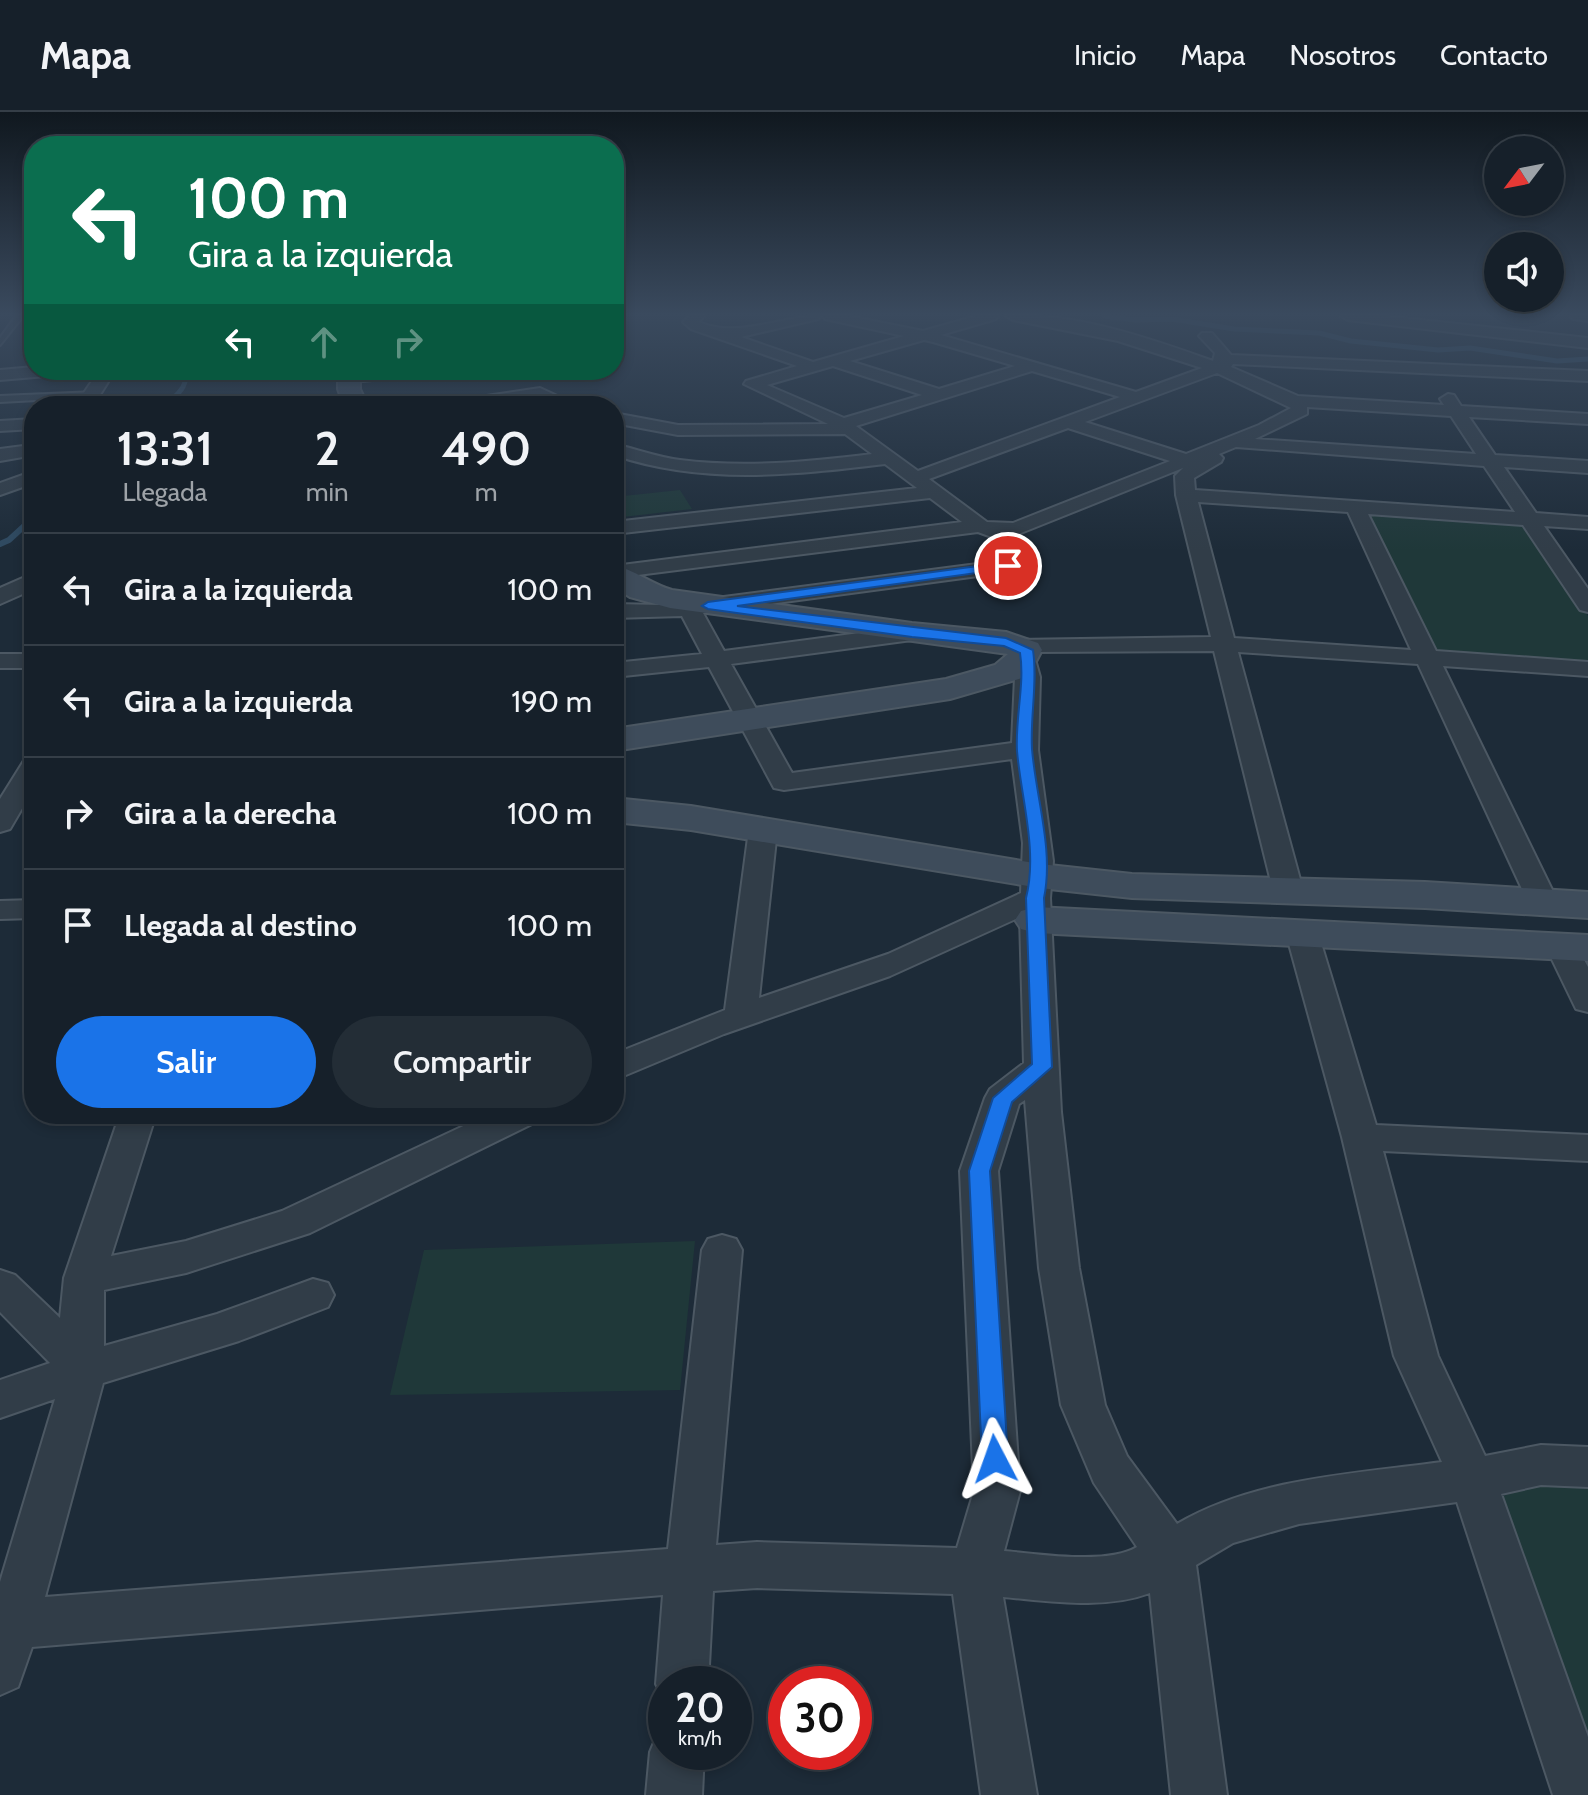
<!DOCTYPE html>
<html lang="es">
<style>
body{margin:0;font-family:Cabin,sans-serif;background:#232d36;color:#f1f3f6;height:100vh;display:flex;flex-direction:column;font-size:30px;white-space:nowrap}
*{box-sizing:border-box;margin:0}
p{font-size:26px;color:#9ea3a8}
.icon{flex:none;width:44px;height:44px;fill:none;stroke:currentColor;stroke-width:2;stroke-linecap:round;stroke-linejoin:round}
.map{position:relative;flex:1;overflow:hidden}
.sheet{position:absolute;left:24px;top:284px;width:600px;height:728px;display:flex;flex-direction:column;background:#16202a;border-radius:32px;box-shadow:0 4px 12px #0003,0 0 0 2px #353e47}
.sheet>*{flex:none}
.hud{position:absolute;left:24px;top:24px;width:600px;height:244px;border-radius:32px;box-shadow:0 4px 12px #0003,0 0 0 2px #353e47;background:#0b6e4f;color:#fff;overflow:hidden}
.needle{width:52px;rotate:238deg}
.controls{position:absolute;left:1484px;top:24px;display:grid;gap:16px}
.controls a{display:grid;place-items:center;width:80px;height:80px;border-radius:50%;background:#16202a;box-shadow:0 4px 12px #0003,0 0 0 2px #353e47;font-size:40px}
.speed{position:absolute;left:648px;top:1554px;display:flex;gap:16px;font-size:40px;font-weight:700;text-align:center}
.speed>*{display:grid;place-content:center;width:104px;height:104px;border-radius:50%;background:#16202a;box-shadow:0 4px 12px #0003,0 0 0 2px #353e47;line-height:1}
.speed small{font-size:20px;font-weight:400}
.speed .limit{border:12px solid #d22;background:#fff;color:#111}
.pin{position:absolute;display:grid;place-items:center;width:68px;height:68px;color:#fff;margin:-34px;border:4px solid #fff;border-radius:50%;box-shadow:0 2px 8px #0007}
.me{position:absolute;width:88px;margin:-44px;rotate:356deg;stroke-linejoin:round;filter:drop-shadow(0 0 6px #0008)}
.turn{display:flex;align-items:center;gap:28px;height:168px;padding:0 32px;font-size:36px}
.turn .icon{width:104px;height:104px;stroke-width:2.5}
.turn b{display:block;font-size:56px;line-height:68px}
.lanes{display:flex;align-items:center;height:76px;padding:0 32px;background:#0003;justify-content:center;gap:40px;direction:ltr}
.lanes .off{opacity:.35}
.eta{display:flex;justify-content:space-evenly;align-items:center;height:136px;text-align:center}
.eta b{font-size:48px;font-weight:600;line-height:56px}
.action{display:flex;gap:16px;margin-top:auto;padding:16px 32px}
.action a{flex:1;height:92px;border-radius:48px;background:#1a73e8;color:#fff;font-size:32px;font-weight:600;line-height:92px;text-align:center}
.action a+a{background:#232d36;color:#f1f3f6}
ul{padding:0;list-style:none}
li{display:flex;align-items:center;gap:24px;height:112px;padding:0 32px;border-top:2px solid #353e47}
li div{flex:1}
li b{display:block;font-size:30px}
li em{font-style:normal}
header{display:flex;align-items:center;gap:48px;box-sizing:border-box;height:112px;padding:0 40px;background:#16202a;border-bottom:2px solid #353e47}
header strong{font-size:38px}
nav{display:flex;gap:44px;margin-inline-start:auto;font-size:28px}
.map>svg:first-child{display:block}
.green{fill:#1f3839}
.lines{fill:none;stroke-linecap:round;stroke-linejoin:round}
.stream-far1{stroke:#2f4a61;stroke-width:5}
.stream{stroke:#2f4a61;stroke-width:6}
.lane-casing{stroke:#4c5863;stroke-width:4}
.street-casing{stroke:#4c5863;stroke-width:4}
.secondary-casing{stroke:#4c5863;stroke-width:4}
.lane{fill:#313d48;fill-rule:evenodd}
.street{fill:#313d48;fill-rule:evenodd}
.secondary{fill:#3e4c5b;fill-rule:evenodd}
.route{fill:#1a73e8;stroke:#114b97;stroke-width:2}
</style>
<header>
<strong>Mapa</strong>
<nav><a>Inicio</a><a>Mapa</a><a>Nosotros</a><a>Contacto</a></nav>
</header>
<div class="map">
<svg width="1588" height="1683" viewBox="0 0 1588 1683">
<rect width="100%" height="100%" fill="#1d2b38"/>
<!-- green -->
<path class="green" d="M680 378 692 397 614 406V385Z
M1372 401 1509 407 1529 415 1588 504V554L1433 539 1367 404Z
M695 1129 680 1278 390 1283 424 1138Z
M1588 1369V1633L1496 1386 1551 1370Z"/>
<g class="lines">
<!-- stream-far1 -->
<path class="stream-far1" d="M1104 204 1135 208 1172 207 1234 217 1319 221 1351 229 1438 238 1470 236 1557 249 1588 247
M165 294C176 283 190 275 184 258"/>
<!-- stream -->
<path class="stream" d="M0 432 9 428 34 405"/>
<!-- lane casing -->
<g class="lane-casing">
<path id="lane" d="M16 204H23L0 233V226Z
M96 280V284L93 285 0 290V284Z"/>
</g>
<!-- street casing -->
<g class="street-casing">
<path id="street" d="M689 204H704L699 210C737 227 780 204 820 204L818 207 741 225 813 250 904 224 825 207 823 204H849L923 219 976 204H998L996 207 941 223 1136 280 1202 256 1118 229 1013 208 1006 204C1074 200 1149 226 1213 249L1215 241 1199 224 1202 221H1212L1231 243 1588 259V269L1233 252 1231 255 1298 284 1444 293 1440 287 1448 282 1454 283 1461 294 1588 302V312L1469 305 1495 343 1588 349V361L1504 355 1536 401 1588 405V417L1544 414 1588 477V500L1580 498 1523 413 1368 402 1436 539 1588 550V564L1443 554 1558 790 1554 796 1543 799 1532 796 1528 790 1418 552 1238 540 1304 782 1300 788 1289 791 1278 788 1274 782 1214 539 1033 540 1040 565 1038 638 1053 749 1050 786 1061 1000 1079 1156 1105 1293 1127 1344 1177 1412C1256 1366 1353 1362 1442 1350L1394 1244 1342 1025 1286 821 1291 814 1302 811 1313 814 1318 821 1376 1013 1588 1023V1049L1383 1039 1438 1244 1485 1344 1541 1333 1588 1335V1375L1541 1373 1501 1382 1588 1625V1683H1553L1457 1390 1299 1412 1233 1431 1196 1453 1227 1683H1171L1150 1481C1105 1498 1050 1489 1003 1485L1037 1683H981L953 1482 757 1476 713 1479 708 1572H666V1591L656 1572 663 1483 32 1535 18 1575 0 1583V1470L55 1287 0 1306V1268L50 1251 0 1200V1158L15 1163 60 1206 64 1166 120 1002H156L111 1144 186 1129 282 1099 489 1002H539L534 1011 310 1121 186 1161 104 1178V1234L217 1202 313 1167 328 1171 334 1183 328 1195 239 1229 103 1271 45 1485 668 1437 702 1138 708 1127 722 1123 736 1127 742 1138 716 1433 757 1430 957 1436 974 1379 960 1059 985 986 990 977 1024 951 1020 805 890 864 724 922 614 968V942L725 898 749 718 753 712 763 709 773 712 777 718 759 886 888 842 1021 781 1023 731 1012 647 784 678 774 676 709 555 614 565V551L702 542 682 504 614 506V492L662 493 1008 448 1016 449 1019 454 1016 459 1008 460 703 501 724 539 912 514 920 516 924 521 920 526 912 528 731 552 792 661 1012 631 1015 565 1013 545 1018 540 1007 533 1011 528 1211 525 1176 383 1175 364 1183 356 1016 423 989 424 978 420 614 466V454L962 410 930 386 614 422V410L917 376 885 352C794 363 702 373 614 343V332C636 337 657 345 680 348 744 356 809 350 872 342L845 322 678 323 614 311V301L678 313 828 312 744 272 746 269 797 254 691 217 683 210ZM924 228 933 230 1015 254 939 277 850 249ZM833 254 922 283 844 306 767 273ZM1032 259 1120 285 918 359 856 314ZM1217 261 1291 296 1259 313 1186 342 1085 310ZM1307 295 1451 304 1476 342 1255 327 1307 302ZM1068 316 1170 349 1013 411 987 410 929 367ZM1236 335 1484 354 1515 400 1195 378 1194 366 1221 350 1223 346 1219 342ZM1198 390 1348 400 1411 538 1234 526ZM1025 988 1039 1156 1061 1293 1094 1371 1137 1435C1107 1453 1040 1442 1004 1439L1020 1379 998 1059 1019 992Z
M1341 204H1384L1588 226V236L1348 208Z
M1571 204H1588V209L1573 207Z
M34 255V258H108L113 262 93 294H75L94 266 58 263 0 268V258Z
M362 258H401C390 267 351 274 340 265L342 262Z
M540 276 579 294H556L538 286 486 294H443L452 289Z
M34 307V317L0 319V309Z
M31 333H34V343L0 349V337Z
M34 359V371L0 383V371Z
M34 461V477L0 492V476Z
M0 542H34V556H0Z
M34 645V676L10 717 0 720V687L25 647Z
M34 788V806L0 807V789Z
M1562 825 1573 828 1588 855V900L1576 897 1546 835 1551 828Z
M666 1618V1640H704L702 1683H646L650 1640 658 1621Z"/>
</g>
<!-- secondary casing -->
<g class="secondary-casing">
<path id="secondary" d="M338 258H360V277L368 294H344L338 277Z
M614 453C635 458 651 472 672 478L912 511 1006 520 1038 531 1042 538 1030 561 1019 567 950 587 614 639V617L946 567 995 553 1008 542 670 496 630 485 614 475Z
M614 686 691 694 1040 752 1132 762 1425 770 1588 780V806L1425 796 1132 786 1040 776 691 718 614 710Z
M1036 795 1588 823V849L1036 821 1021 817 1015 808 1021 799Z"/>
</g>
<!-- lane -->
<use href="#lane" class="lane"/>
<!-- street -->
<use href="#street" class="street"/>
<!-- secondary -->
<use href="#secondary" class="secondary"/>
</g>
<!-- sky -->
<linearGradient id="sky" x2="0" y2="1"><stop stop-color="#10181f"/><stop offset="0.46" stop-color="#3a4a5e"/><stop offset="1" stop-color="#3a4a5e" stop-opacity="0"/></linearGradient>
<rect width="1588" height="439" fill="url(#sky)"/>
<!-- route -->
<path class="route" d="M1008 450 1013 451V456L737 494 1006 526 1033 538C1038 570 1030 604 1032 637 1036 686 1054 738 1044 786L1052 955 1012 990 990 1059 1008 1347 1004 1355 995 1359 986 1355 982 1347 969 1059 993 986 1032 952 1026 786C1038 739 1021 686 1017 639 1015 606 1025 572 1020 541L1004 534 912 525 708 497 702 494 708 490Z"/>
</svg>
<div class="controls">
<a><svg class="needle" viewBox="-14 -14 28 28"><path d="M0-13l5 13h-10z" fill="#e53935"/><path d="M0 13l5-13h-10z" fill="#9ea3a8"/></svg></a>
<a><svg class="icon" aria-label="sound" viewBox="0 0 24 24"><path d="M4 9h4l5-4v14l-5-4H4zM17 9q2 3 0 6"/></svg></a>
</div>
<div class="speed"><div>20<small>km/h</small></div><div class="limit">30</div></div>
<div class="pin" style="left:1008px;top:454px;background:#d93025"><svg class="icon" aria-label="arrive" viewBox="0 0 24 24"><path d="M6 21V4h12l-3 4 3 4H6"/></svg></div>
<svg class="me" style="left:995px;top:1347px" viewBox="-20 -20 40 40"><path d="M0-17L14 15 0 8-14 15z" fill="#1a73e8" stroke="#fff" stroke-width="4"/></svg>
<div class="hud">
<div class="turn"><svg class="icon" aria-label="left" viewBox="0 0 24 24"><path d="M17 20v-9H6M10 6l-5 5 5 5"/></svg><div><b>100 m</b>Gira a la izquierda</div></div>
<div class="lanes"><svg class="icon" aria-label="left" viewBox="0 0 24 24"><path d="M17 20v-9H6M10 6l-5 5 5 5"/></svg><svg class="icon off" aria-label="ahead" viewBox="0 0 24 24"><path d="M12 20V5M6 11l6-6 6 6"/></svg><svg class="icon off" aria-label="right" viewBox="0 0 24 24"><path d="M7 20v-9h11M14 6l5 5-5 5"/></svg></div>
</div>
<section class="sheet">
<div class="eta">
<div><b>13:31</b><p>Llegada</p></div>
<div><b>2</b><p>min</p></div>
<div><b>490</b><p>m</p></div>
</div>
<ul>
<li><svg class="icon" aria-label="left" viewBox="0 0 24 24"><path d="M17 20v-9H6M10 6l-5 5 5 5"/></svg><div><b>Gira a la izquierda</b></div><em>100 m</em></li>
<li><svg class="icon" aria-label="left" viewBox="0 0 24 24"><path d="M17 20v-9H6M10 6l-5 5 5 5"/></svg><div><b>Gira a la izquierda</b></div><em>190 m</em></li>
<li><svg class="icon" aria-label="right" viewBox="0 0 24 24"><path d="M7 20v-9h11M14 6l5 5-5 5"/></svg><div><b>Gira a la derecha</b></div><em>100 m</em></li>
<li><svg class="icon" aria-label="arrive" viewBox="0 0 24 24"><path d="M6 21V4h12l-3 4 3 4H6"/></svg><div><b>Llegada al destino</b></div><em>100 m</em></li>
</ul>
<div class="action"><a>Salir</a><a>Compartir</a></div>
</section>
</div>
